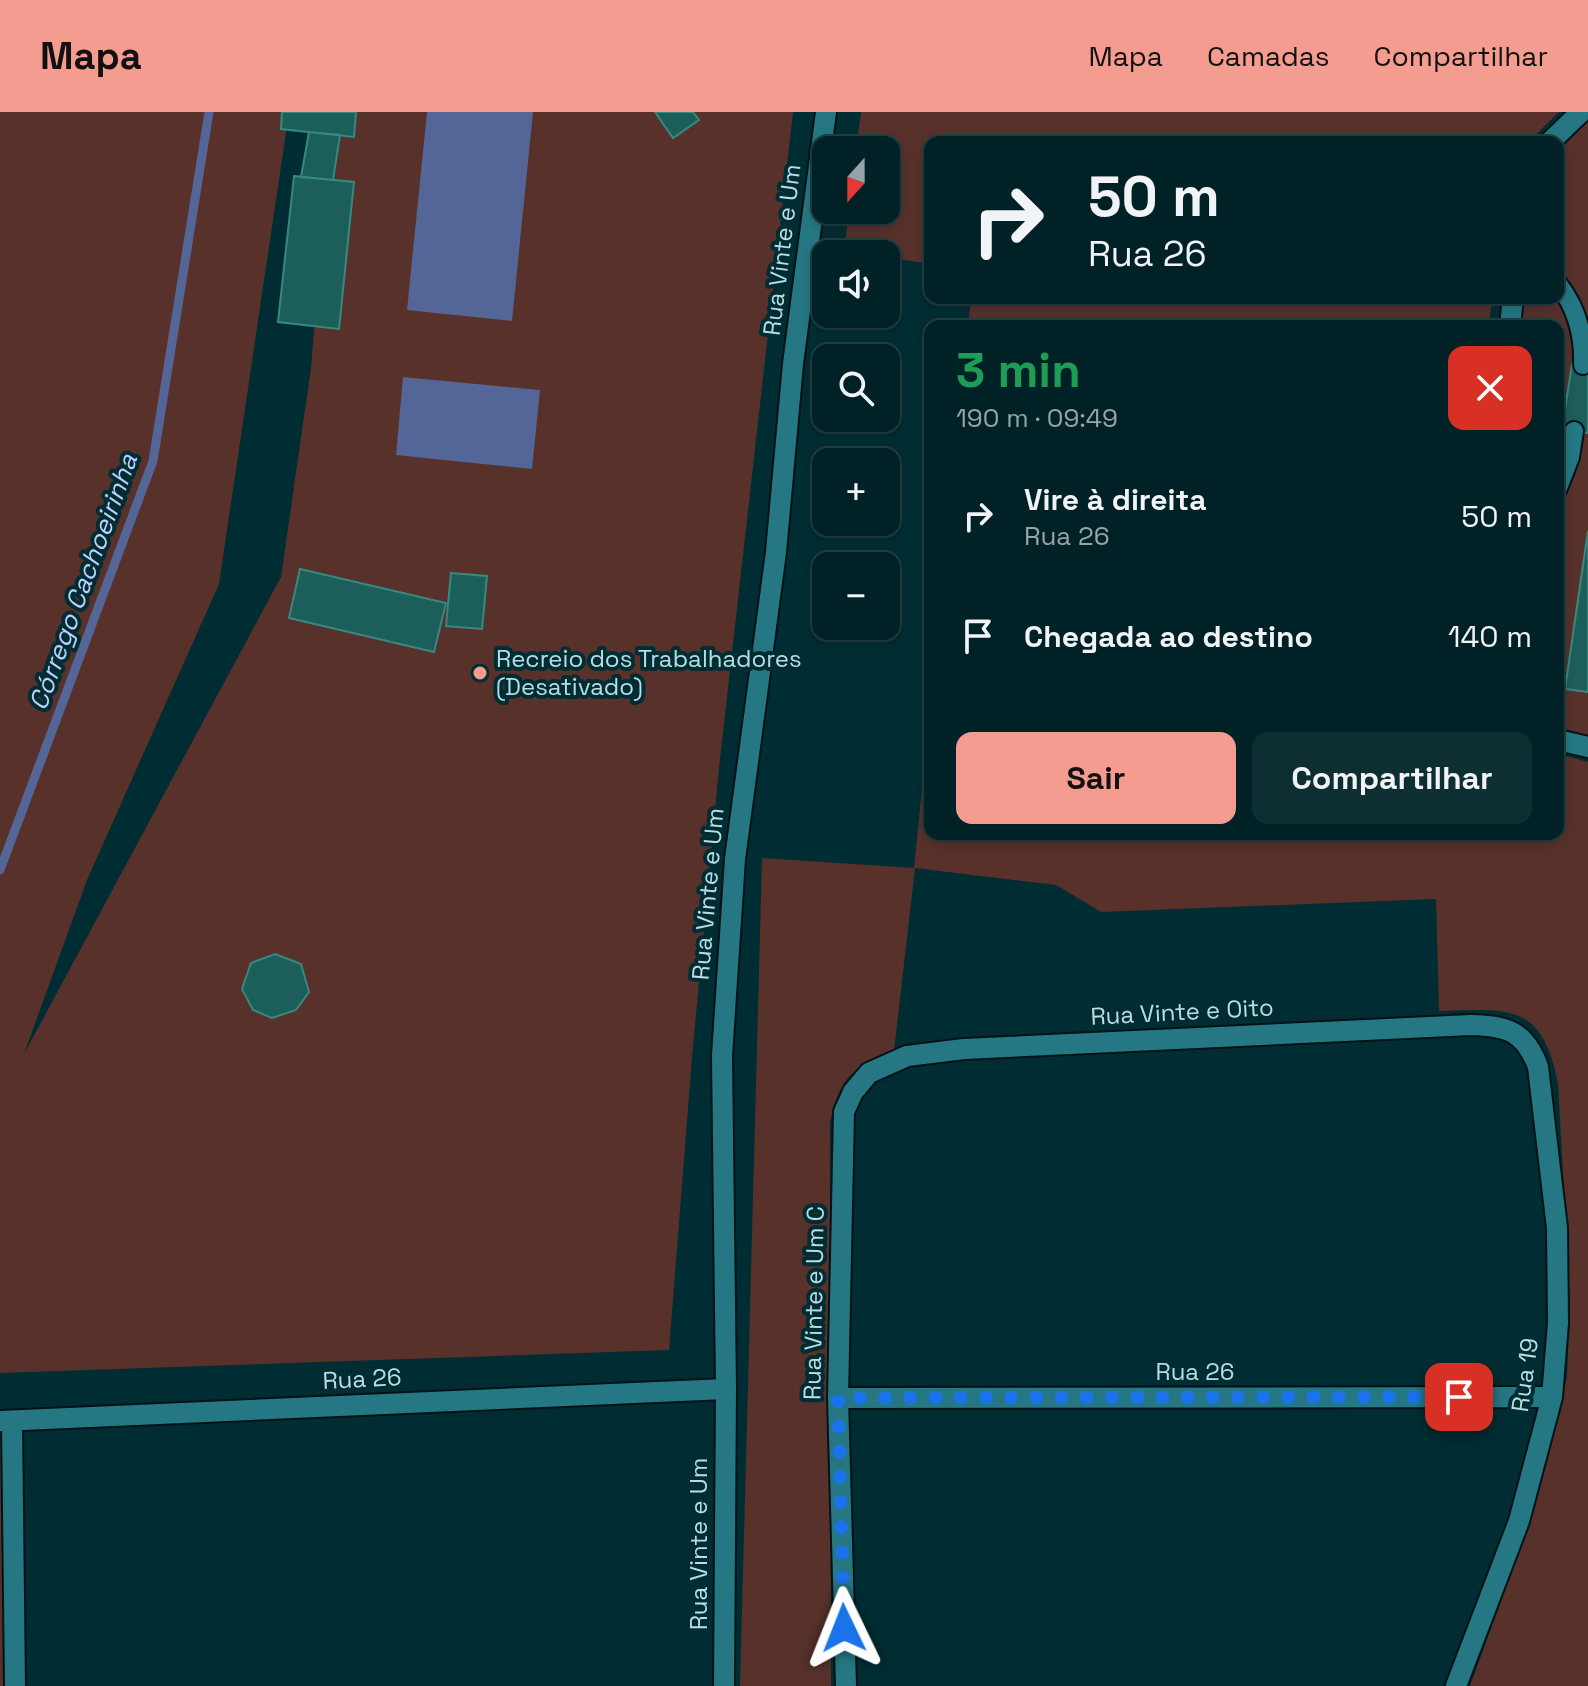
<!DOCTYPE html>
<html lang="pt">
<meta charset="utf-8">
<style>
body{margin:0;font-family:"Space Grotesk",sans-serif;background:#0e2f32;color:#f1f3f6;height:100vh;display:flex;flex-direction:column;font-size:30px;white-space:nowrap}
*{box-sizing:border-box;margin:0}
p{font-size:26px;color:#95a4a7}
.icon{flex:none;width:44px;height:44px;fill:none;stroke:currentColor;stroke-width:2;stroke-linecap:round;stroke-linejoin:round}
.map{position:relative;flex:1;overflow:hidden}
.sheet{position:absolute;left:924px;top:208px;width:640px;height:520px;display:flex;flex-direction:column;background:#002226;border-radius:16px;box-shadow:0 4px 12px #0003,0 0 0 2px #223f43}
.sheet>*{flex:none}
.top-card{position:absolute;left:924px;top:24px;width:640px;height:168px;border-radius:16px;box-shadow:0 4px 12px #0003,0 0 0 2px #223f43;background:#002226;color:#f1f3f6;overflow:hidden}
.needle{width:52px;rotate:201deg}
.buttons{position:absolute;left:812px;top:24px;display:grid;gap:16px}
.buttons a{display:grid;place-items:center;width:88px;height:88px;border-radius:16px;background:#002226;box-shadow:0 4px 12px #0003,0 0 0 2px #223f43;font-size:40px}
.pin{position:absolute;display:grid;place-items:center;width:68px;height:68px;color:#fff;margin:-34px;border-radius:16px;box-shadow:0 4px 12px #0006}
.me{position:absolute;width:88px;margin:-44px;rotate:358deg;stroke-linejoin:round;filter:drop-shadow(0 0 6px #0008)}
.turn{display:flex;align-items:center;gap:28px;height:168px;padding:0 32px;font-size:36px}
.turn .icon{width:104px;height:104px;stroke-width:2.5}
.turn b{display:block;font-size:56px;line-height:68px}
.round{display:grid;place-items:center;flex:none;width:84px;height:84px;border-radius:16px;background:#0e2f32}
.summary{display:flex;align-items:center;justify-content:space-between;height:136px;padding:0 32px}
h1{font-size:48px;font-weight:700;line-height:60px;color:#1e9e55}
.cta{display:flex;gap:16px;margin-top:auto;padding:16px 32px}
.cta a{flex:1;height:92px;border-radius:16px;background:#f59c90;color:#111;font-size:32px;font-weight:700;line-height:92px;text-align:center}
.cta a+a{background:#0e2f32;color:#f1f3f6}
ul{padding:0;list-style:none}
li{display:flex;align-items:center;gap:24px;height:120px;padding:0 32px}
li div{flex:1}
li b{display:block;font-size:30px}
li em{font-style:normal}
header{display:flex;align-items:center;gap:48px;box-sizing:border-box;height:112px;padding:0 40px;background:#f59c90;color:#111}
header strong{font-size:38px}
nav{display:flex;gap:44px;margin-inline-start:auto;font-size:28px}
.map>svg:first-child{display:block}
.green{fill:#58312b}
.water{fill:#546697}
.lines{fill:none;stroke-linecap:round;stroke-linejoin:round}
.stream{stroke:#546697;stroke-width:9}
.building{fill:#1c5e59;stroke:#388882;stroke-width:2}
.service-casing{stroke:#001317;stroke-width:22}
.minor-casing{stroke:#001317;stroke-width:24}
.tertiary-casing{stroke:#001317;stroke-width:24}
.service{stroke:#257783;stroke-width:18}
.minor{stroke:#257783;stroke-width:20}
.tertiary{stroke:#257783;stroke-width:20}
.route{stroke:#1a73e8;stroke-width:14;stroke-dasharray:0 25.2}
.poi-dot{fill:#f59c90;stroke:#002d33;stroke-width:3}
.labels{text-anchor:middle;stroke-width:8;stroke-linejoin:round;paint-order:stroke}
.street-label{font-size:24px;fill:#b8dde3;stroke:#002d33}
.poi-label{font-size:24px;fill:#b8dde3;stroke:#002d33;text-anchor:start}
.water-label{font-size:26px;font-style:italic;fill:#bdcffc;stroke:#002d33}
</style>
<header>
<strong>Mapa</strong>
<nav><a>Mapa</a><a>Camadas</a><a>Compartilhar</a></nav>
</header>
<div class="map">
<svg width="1588" height="1574" viewBox="0 0 1588 1574">
<rect width="100%" height="100%" fill="#002d33"/>
<!-- green -->
<path class="green" d="M0 0H289L219 472 87 768 24 942 281 465 311 256 331 0H793L719 656 692 945 669 1238 0 1261Z
M861 0H1559L1528 30H930V152L886 145V142L844 139 849 98H886V38H856Z
M1588 1V254L1572 252 1562 317 1588 321V419L1566 577 1588 580V632L1558 624V214H1513L1516 186H1558V30Z
M971 186H1492L1489 214H968Z
M930 597V722H1558V642L1588 650V1574H1470L1528 1415 1548 1346 1567 1265 1570 1190 1558 971C1542 891 1510 897 1439 899L1436 787 1101 800 1056 773 915 756 894 939C852 955 840 966 830 1010L831 1574H740L762 746 914 756Z
M0 1309H12L15 1574H0Z"/>
<!-- water -->
<path class="water" d="M427 0H533L512 209 407 198Z
M403 265 540 278 532 357 396 343Z"/>
<g class="lines">
<!-- stream -->
<path class="stream" d="M0 758 153 349 209 0"/>
</g>
<!-- building -->
<path class="building" d="M282 0H356L354 25 281 17Z
M655 0H693L699 8 673 26Z
M309 20 340 23 333 68 301 65Z
M294 64 354 70 339 217 278 210Z
M1572 252 1588 254V321L1562 317Z
M1588 419V580L1565 577Z
M300 457 446 491 434 540 289 506Z
M451 461 487 464 482 517 446 514Z
M275 842 301 852 309 880 296 898 272 906 253 898 242 877 251 851Z"/>
<g class="lines">
<!-- service casing -->
<g class="service-casing">
<path id="service" d="M1558 172C1577 196 1584 223 1583 253
M1558 376 1570 345 1574 319"/>
</g>
<!-- minor casing -->
<g class="minor-casing">
<path id="minor" d="M1550 30 1581 0
M1510 214 1513 186
M1558 628 1588 635
M838 1286 1552 1285
M0 1309 726 1277
M12 1309 15 1574
M846 1574 838 1286 844 1000 853 980 869 961 907 944 964 937 1471 913C1507 914 1525 919 1538 955L1557 1116 1558 1211 1552 1285 1519 1409 1456 1574"/>
</g>
<!-- tertiary casing -->
<g class="tertiary-casing">
<path id="tertiary" d="M724 1574 726 1277 722 944 735 747 776 440 793 252 826 0"/>
</g>
<!-- service -->
<use href="#service" class="service"/>
<!-- minor -->
<use href="#minor" class="minor"/>
<!-- tertiary -->
<use href="#tertiary" class="tertiary"/>
</g>
<g class="lines">
<!-- route -->
<path class="route" d="M844 1516 838 1286 1459 1285"/>
</g>
<!-- markers -->
<circle class="poi-dot" cx="480" cy="561" r="8"/>
<g class="labels">
<!-- street labels -->
<g class="street-label">
<text transform="translate(782 138) rotate(-83)" y="8">Rua Vinte e Um</text>
<text transform="translate(708 782) rotate(-85)" y="8">Rua Vinte e Um</text>
<text transform="translate(1182 900) rotate(-3)" y="8">Rua Vinte e Oito</text>
<text transform="translate(814 1191) rotate(-89)" y="8">Rua Vinte e Um C</text>
<text x="1195" y="1268">Rua 26</text>
<text transform="translate(1525 1263) rotate(-82)" y="8">Rua 19</text>
<text transform="translate(362 1267) rotate(-3)" y="8">Rua 26</text>
<text transform="translate(699 1432) rotate(-90)" y="8">Rua Vinte e Um</text>
</g>
<!-- poi labels -->
<g class="poi-label">
<text x="496" y="555">Recreio dos Trabalhadores<tspan x="496" dy="28">(Desativado)</tspan></text>
</g>
<!-- water labels -->
<g class="water-label">
<text transform="translate(83 470) rotate(-70)" y="9">Córrego Cachoeirinha</text>
</g>
</g>
</svg>
<div class="buttons">
<a><svg class="needle" viewBox="-14 -14 28 28"><path d="M0-13l5 13h-10z" fill="#e53935"/><path d="M0 13l5-13h-10z" fill="#95a4a7"/></svg></a>
<a><svg class="icon" aria-label="sound" viewBox="0 0 24 24"><path d="M4 9h4l5-4v14l-5-4H4zM17 9q2 3 0 6"/></svg></a>
<a><svg class="icon" aria-label="search" viewBox="0 0 24 24"><circle cx="10" cy="10" r="6"/><path d="M15 15l6 6"/></svg></a>
<a>+</a>
<a>−</a>
</div>
<div class="pin" style="left:1459px;top:1285px;background:#d93025"><svg class="icon" aria-label="arrive" viewBox="0 0 24 24"><path d="M6 21V4h12l-3 4 3 4H6"/></svg></div>
<svg class="me" style="left:844px;top:1516px" viewBox="-20 -20 40 40"><path d="M0-17L14 15 0 8-14 15z" fill="#1a73e8" stroke="#fff" stroke-width="4"/></svg>
<div class="top-card">
<div class="turn"><svg class="icon" aria-label="right" viewBox="0 0 24 24"><path d="M7 20v-9h11M14 6l5 5-5 5"/></svg><div><b>50 m</b>Rua 26</div></div>
</div>
<section class="sheet">
<div class="summary"><div><h1>3 min</h1><p>190 m · 09:49</p></div><a class="round" style="background:#d93025;color:#fff"><svg class="icon" aria-label="close" viewBox="0 0 24 24"><path d="M6 6l12 12M18 6L6 18"/></svg></a></div>
<ul>
<li><svg class="icon" aria-label="right" viewBox="0 0 24 24"><path d="M7 20v-9h11M14 6l5 5-5 5"/></svg><div><b>Vire à direita</b><p>Rua 26</p></div><em>50 m</em></li>
<li><svg class="icon" aria-label="arrive" viewBox="0 0 24 24"><path d="M6 21V4h12l-3 4 3 4H6"/></svg><div><b>Chegada ao destino</b></div><em>140 m</em></li>
</ul>
<div class="cta"><a>Sair</a><a>Compartilhar</a></div>
</section>
</div>
